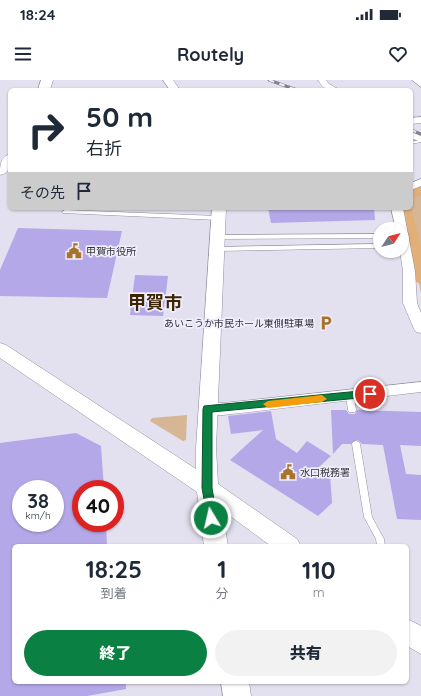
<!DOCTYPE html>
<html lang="ja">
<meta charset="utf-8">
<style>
body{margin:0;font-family:Quicksand,"Noto Sans JP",sans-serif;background:#f2f2f3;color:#1f2937;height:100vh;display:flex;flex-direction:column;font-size:15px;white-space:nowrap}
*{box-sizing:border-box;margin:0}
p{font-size:13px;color:#747a83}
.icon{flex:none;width:22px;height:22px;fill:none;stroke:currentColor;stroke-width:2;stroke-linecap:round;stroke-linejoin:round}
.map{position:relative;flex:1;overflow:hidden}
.panel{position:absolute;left:12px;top:464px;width:397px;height:140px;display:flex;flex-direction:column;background:#fff;border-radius:6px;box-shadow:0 1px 3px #0004}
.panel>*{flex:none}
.hud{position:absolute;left:8px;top:8px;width:405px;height:122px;border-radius:6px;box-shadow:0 1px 3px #0004;background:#fff;color:#1f2937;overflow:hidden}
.needle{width:26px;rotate:54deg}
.tools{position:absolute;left:373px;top:142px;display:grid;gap:8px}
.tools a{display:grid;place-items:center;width:36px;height:36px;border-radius:50%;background:#fff;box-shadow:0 1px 3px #0004;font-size:20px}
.speed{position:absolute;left:12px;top:400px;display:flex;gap:8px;font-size:20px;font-weight:700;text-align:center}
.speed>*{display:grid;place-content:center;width:52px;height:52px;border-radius:50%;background:#fff;box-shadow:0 1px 3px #0004;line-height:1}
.speed small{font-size:10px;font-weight:400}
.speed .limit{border:6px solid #d22;background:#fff;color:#111}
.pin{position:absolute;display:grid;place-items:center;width:34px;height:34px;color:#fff;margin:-17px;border:2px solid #fff;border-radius:50%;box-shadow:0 1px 4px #0007}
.me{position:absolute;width:44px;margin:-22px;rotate:351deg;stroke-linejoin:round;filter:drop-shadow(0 0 3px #0008)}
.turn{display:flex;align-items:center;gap:14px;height:84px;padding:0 12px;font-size:18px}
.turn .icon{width:52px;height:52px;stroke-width:2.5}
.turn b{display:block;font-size:28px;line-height:34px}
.then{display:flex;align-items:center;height:38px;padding:0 12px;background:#0003;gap:8px;font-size:15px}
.eta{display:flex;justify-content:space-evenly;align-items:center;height:68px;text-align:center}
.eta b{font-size:24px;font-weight:800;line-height:28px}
.primary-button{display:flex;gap:8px;margin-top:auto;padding:8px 12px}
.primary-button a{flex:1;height:46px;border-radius:24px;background:#0b8043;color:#fff;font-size:16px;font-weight:800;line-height:46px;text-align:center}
.primary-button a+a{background:#f2f2f3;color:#1f2937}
.status{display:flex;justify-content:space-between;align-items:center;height:28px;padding:0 20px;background:#fff;direction:ltr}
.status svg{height:11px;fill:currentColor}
header{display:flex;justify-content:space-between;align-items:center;height:52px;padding:0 12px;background:#fff;font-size:18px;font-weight:800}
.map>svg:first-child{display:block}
.green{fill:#d6b694}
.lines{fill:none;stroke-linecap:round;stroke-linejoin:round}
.canal{fill:#e1af77;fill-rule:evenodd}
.building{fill:#b4a8e9;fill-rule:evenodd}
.service-casing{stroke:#92909e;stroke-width:1}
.minor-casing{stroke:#92909e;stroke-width:1}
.tertiary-casing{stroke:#92909e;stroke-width:1}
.secondary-casing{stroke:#92909e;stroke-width:1}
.service{fill:#fff;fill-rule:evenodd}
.minor{fill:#fff;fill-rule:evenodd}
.tertiary{fill:#fff;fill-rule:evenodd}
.secondary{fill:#fff;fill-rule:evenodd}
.rail-casing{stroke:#83828c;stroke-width:3}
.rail{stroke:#f0eefd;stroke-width:2;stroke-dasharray:5.5;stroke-linecap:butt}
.route{fill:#0b8043;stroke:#07532c}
.slow{fill:#f59e0b}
.labels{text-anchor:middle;stroke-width:3.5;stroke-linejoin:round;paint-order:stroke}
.poi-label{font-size:10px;fill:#313036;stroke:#f0eefd;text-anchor:start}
.town-label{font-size:18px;font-weight:bold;fill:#3d2402;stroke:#f0eefd}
</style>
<div class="status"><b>18:24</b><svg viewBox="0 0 49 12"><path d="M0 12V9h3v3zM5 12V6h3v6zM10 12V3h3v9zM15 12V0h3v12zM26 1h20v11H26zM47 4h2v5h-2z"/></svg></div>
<header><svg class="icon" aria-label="menu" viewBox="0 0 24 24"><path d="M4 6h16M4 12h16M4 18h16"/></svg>Routely<svg class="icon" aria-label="heart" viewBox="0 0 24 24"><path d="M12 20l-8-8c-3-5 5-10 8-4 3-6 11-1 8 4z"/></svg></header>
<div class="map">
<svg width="421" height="616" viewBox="0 0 421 616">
<rect width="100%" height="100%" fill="#e3e1ef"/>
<!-- green -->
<path class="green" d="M421 106V213L410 161 402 137V128H411V113Z
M187 335 186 360 183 361 150 341 152 338Z"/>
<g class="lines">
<!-- canal -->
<path class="canal" d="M421 105V115L411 120V110Z
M411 127 421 167V204L416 202 413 199 398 128Z"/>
</g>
<!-- building -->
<path class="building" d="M268 128H374L375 140 271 143Z
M18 148 122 151 107 218 0 216V190Z
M135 195 168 196 163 236 130 235Z
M331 330H346L349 334H355L357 330 421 332V366L400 365 406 394 421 395V440L397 439 383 365 362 364 359 361 356 360 351 364H342L333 374Z
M271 331 276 359 297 373 307 361 331 376 319 387 330 394 332 423 318 436 230 380 263 350 231 354 228 336Z
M76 353 101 366 104 409H81V443H106L107 466H14V602H126V609L87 616H0V363ZM21 409H55V443H21Z"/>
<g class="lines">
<!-- service casing -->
<g class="service-casing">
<path id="service" d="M421 60V62L411 64V62Z
M65 130 218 136 221 138 218 140 63 133 62 132Z
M380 154V158L217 159 214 157 217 155Z
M380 164V168L217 171 214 169 217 167Z
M350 313 354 316 356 330 355 332H349L348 330 346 316Z
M356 361 359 362 360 364 372 437 384 459 385 466H377L376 459 364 437 352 364 353 362Z"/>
</g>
<!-- minor casing -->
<g class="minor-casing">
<path id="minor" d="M318 0H326L329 4 340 10C328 10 325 11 318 0Z
M412 0H421V7Z
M421 37V43L411 44V38Z
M411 52 421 56V62L411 58Z
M421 99V106L411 110V103Z
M391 128H403L415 191 417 223 421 233V253L416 252 414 249 403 223V191L400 171H402V149H396Z
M421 302V312L223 335H208L203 333 200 329 203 325 208 323H223Z"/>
</g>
<!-- tertiary casing -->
<g class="tertiary-casing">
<path id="tertiary" d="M163 0H173L180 10H170Z
M212 128H226L216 368 218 404 297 459 301 466H271L222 430 228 466H204L197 412 0 278V263L6 265 196 389V368Z
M407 539 421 546V574L407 566Z
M221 602H249L251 616H223Z"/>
</g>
<!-- secondary casing -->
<g class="secondary-casing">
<path id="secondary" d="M41 0H53L50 10H38Z
M10 74C10 84 11 93 0 95 0 86 0 77 10 74Z"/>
</g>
<!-- service -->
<use href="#service" class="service"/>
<!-- minor -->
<use href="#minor" class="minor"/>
<!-- tertiary -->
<use href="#tertiary" class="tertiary"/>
<!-- secondary -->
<use href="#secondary" class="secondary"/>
<!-- rail casing -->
<g class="rail-casing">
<path id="rail" d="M269 0 297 10
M411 50 421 54"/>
</g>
<!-- rail -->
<use href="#rail" class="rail"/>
</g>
<!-- route -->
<path class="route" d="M370 310 374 314 370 317 212 332V408L217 438 215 441 211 442 208 441 202 408 203 329 204 326Z"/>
<!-- slow -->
<path class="slow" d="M322 315 327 319 322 322 268 328 263 324 268 321Z"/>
<!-- icons -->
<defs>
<g id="civic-bare" transform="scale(1.2)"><path d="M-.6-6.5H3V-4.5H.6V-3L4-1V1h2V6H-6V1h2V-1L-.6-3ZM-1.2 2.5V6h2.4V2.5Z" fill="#a9732e" stroke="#f0eefd" stroke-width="2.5" paint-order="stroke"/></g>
<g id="parking-bare" transform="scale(1.2)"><path d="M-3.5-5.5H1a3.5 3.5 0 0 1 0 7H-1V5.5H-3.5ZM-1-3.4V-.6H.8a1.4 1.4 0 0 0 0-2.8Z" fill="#a9732e" stroke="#f0eefd" stroke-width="2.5" paint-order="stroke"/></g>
</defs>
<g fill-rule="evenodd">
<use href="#civic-bare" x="74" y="171"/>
<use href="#parking-bare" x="326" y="243"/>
<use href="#civic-bare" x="288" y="392"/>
</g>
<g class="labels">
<!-- poi labels -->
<g class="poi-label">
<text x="86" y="175">甲賀市役所</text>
<text x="314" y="247" text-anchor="end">あいこうか市民ホール東側駐車場</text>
<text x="300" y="396">水口税務署</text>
</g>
<!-- town labels -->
<g class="town-label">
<text x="155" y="229">甲賀市</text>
</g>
</g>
</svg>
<div class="tools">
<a><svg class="needle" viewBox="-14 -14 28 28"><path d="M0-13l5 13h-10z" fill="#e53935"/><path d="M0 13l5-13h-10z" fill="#747a83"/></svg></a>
</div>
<div class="speed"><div>38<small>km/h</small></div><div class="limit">40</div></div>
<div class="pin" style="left:370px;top:314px;background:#d93025"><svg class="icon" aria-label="arrive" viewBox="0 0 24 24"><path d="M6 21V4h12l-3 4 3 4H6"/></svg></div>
<svg class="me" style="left:211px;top:438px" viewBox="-20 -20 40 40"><circle r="17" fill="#0b8043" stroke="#fff" stroke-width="3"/><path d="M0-11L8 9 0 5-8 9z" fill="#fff"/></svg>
<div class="hud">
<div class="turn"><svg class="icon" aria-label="right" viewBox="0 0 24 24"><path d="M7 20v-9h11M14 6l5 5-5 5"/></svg><div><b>50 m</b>右折</div></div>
<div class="then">その先<svg class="icon" aria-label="arrive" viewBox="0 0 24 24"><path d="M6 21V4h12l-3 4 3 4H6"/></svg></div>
</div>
<section class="panel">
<div class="eta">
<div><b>18:25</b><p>到着</p></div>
<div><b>1</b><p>分</p></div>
<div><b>110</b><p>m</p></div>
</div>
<div class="primary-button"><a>終了</a><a>共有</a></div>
</section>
</div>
